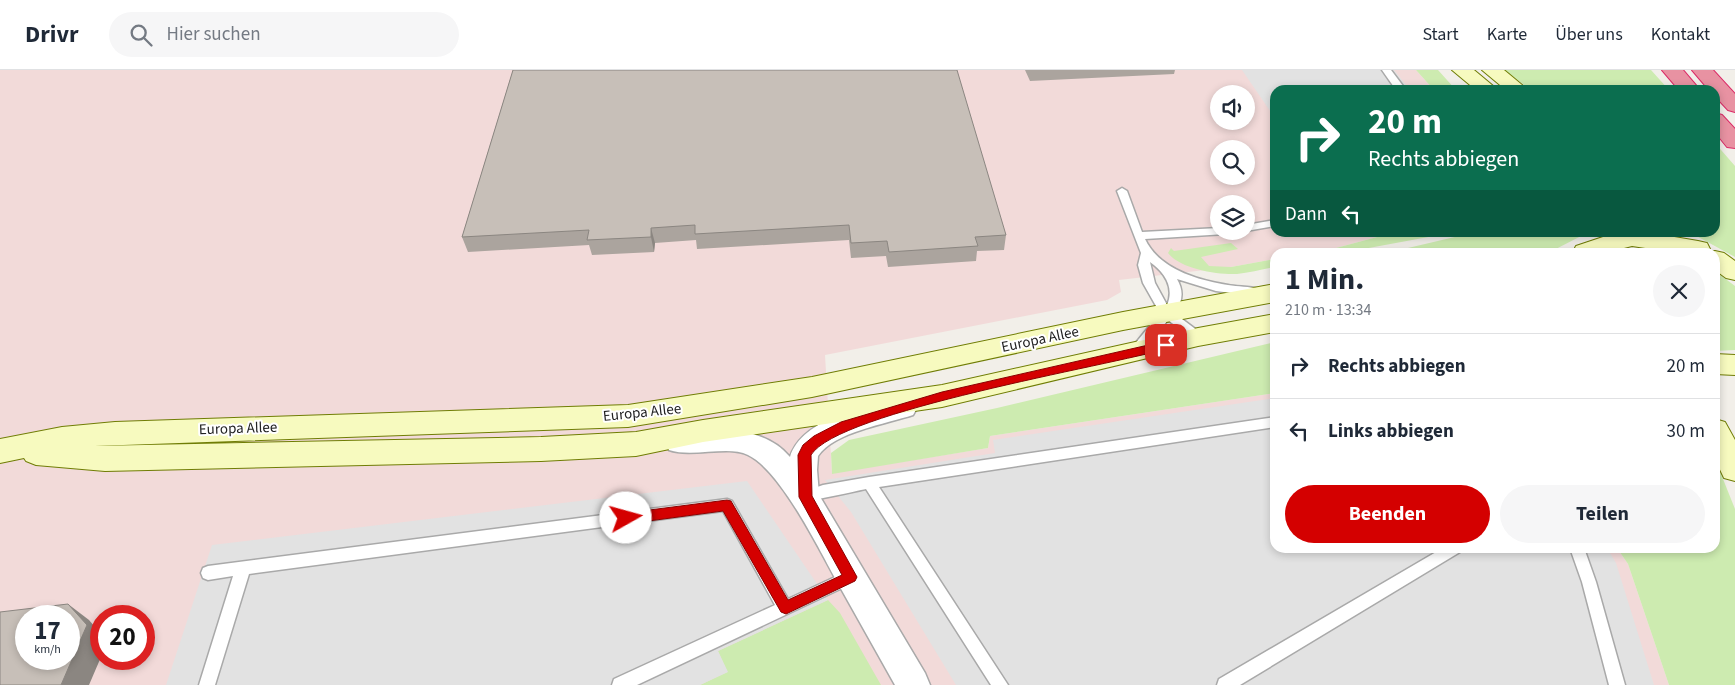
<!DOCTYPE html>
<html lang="de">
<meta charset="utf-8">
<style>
body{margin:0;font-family:"Source Sans 3",sans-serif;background:#f6f6f7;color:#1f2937;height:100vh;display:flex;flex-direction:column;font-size:19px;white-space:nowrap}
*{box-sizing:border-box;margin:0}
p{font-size:16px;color:#747a83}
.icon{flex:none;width:28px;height:28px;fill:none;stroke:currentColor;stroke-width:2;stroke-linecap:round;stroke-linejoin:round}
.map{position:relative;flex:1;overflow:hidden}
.panel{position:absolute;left:1270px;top:178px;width:450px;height:305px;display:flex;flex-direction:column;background:#fff;border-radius:15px;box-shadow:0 2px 8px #0003}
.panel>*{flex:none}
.hud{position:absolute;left:1270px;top:15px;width:450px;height:152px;border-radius:15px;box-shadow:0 2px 8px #0003;background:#0b6e4f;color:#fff;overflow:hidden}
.tools{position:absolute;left:1210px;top:15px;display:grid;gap:10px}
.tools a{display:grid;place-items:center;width:45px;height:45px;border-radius:50%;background:#fff;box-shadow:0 2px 8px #0003;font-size:25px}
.speed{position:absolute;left:15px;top:535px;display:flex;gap:10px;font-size:25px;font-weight:700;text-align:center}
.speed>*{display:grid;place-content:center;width:65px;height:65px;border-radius:50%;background:#fff;box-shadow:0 2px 8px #0003;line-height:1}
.speed small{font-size:12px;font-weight:400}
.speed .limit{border:8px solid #d22;background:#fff;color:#111}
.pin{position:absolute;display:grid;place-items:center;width:42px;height:42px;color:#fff;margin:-21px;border-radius:10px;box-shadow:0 2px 8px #0006}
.me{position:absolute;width:55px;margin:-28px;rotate:83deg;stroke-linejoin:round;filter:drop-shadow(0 0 4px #0008)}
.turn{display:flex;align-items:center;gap:18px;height:105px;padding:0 15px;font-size:22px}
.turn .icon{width:65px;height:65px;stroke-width:2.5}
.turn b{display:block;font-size:35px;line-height:42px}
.then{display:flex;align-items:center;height:48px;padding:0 15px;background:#0003;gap:10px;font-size:19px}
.round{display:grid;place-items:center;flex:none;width:52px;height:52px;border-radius:26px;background:#f6f6f7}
.overview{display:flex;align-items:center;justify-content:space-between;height:85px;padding:0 15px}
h1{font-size:30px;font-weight:700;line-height:38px}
.cta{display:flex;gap:10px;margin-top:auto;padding:10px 15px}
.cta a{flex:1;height:58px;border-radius:30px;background:#d40000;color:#fff;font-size:20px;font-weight:700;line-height:58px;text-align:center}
.cta a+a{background:#f6f6f7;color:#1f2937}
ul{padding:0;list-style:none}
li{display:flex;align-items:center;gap:15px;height:65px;padding:0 15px;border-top:1px solid #e0e1e3}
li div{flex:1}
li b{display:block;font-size:19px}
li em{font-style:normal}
header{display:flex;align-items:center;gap:30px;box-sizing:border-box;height:70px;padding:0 25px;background:#fff;border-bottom:1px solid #e0e1e3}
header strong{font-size:24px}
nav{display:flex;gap:28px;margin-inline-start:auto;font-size:18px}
.search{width:350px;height:45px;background:#f6f6f7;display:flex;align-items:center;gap:12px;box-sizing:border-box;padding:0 18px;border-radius:28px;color:#747a83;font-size:19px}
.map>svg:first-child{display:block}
.commercial{fill:#f2dad9;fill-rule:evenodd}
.grass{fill:#cdebb0}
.parking{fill:#e2e2e2}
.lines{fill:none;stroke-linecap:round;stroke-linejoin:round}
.service-casing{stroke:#a9a9a9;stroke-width:3}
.minor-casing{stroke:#a9a9a9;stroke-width:3}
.secondary-casing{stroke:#707d05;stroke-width:2}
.motorway-casing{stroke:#dc2a67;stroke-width:2}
.service{fill:#fff;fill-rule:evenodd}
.minor{fill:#fff;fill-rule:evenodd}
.secondary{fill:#f7fabf;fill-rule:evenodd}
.motorway{fill:#e892a2;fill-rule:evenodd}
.wall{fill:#aba49e}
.shaded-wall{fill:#8b8681}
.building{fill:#c7bfb8;stroke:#8b8681;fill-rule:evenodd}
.route{fill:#d40000;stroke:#8a0000}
.labels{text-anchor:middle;stroke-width:4;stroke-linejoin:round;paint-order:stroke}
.street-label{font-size:15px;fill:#222;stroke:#fff}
</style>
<header>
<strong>Drivr</strong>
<div class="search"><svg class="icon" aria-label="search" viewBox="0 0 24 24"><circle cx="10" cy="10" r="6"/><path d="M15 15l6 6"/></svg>Hier suchen</div>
<nav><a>Start</a><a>Karte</a><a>Über uns</a><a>Kontakt</a></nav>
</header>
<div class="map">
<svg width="1735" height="615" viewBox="0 0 1735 615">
<rect width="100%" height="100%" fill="#f2efe9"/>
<!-- commercial -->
<path class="commercial" d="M0 0H1416L1434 20H1275V162L1392 163 1336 178 1313 182H1275V189L1231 197 1119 210 1121 222 1107 230 825 285 832 403 988 378 990 366 1275 323V478H1617L1628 494 1669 615H0ZM1219 24H1246V51H1219ZM1219 79H1246V106H1219ZM1219 134H1246V161H1219ZM26 546H69V589H26ZM101 546H144V589H101Z"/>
<!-- grass -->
<path class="grass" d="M1416 0H1438L1456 20H1434Z
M1504 0H1651L1669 20H1531Z
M1715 73 1735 96V187L1691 163 1715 162Z
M1476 162H1587V163L1550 182H1391Z
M1392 163H1450L1347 182H1313L1336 178Z
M1231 173 1238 179 1201 187 1209 196 1231 197 1275 189V197C1263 199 1249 203 1237 204 1218 205 1180 199 1168 183L1171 178 1174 181Z
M1715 201 1735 216V280L1715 281Z
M1275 272V323L990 366 988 378 832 404 831 383 849 370 997 338Z
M1715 389 1735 439V615H1669L1628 494 1617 478H1715Z
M828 530 840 543 881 615H700L727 602 718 581Z"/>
<!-- parking -->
<path class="parking" d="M1242 0H1394L1410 20H1275V48Z
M1275 328V478H1607L1616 493 1654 615H956L851 442 825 410 995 383 993 370Z
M747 411 828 530 718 581 728 602 700 615H166L212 475Z"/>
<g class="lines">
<!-- service casing -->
<g class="service-casing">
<path id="service" d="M1382 0H1391L1406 20H1396Z
M1122 118 1127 121 1142 162 1219 158V161H1231L1226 164 1145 169C1159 199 1197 210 1228 215 1238 217 1249 216 1259 219L1261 222 1259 225 1255 226 1216 221 1177 209C1184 221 1183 232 1174 243L1202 264 1204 267 1202 270H1194L1168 250 1138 286H1130L1128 283 1130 280 1160 243 1143 213 1138 195 1141 183 1117 121ZM1150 192C1164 202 1175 217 1167 235L1155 213Z
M1275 150V156L1246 161H1245L1246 155Z
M1275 347V357L879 417 1008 615H991L866 419C856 421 805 433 800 431L798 427 800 423 823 415 869 407Z
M727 429 732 431 788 529 850 500 855 502 857 507 855 512 637 615H612L614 609 775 535 723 441 249 504 215 615H199L233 506 208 510 203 508 201 503 203 498 208 496Z
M1443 478H1462L1460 482 1240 615H1217L1219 609Z
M1570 478H1584L1596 512 1625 615H1609L1582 512Z"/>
</g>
<!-- minor casing -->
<g class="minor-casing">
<path id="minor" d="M903 328 913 331 917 338 913 345C886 354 834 362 818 386L817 400 819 425 925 603 930 615H895C875 579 855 544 835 508 818 477 780 400 748 385 728 375 693 388 669 380L665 372 669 364C682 360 695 361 708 361 739 360 769 362 790 387 803 347 866 337 903 328Z"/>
</g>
<!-- secondary casing -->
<g class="secondary-casing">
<path id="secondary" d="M1452 0H1474L1498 20H1476Z
M1482 0H1504L1528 20H1506Z
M1618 162H1645L1698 171 1707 173 1710 179 1708 182H1672L1632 176 1608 182H1573L1576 176Z
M1715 181 1724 183 1735 191V210L1726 208 1715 200V182H1709Z
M1275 214V232L1123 260 812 327 628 357 95 376 541 367 636 362 703 350 942 315 1198 258 1275 244V262L1198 276 942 337 703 372 636 386 541 391 105 401 36 395 26 391 24 388 0 393V369L62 357 115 352 628 335 812 307 1123 242Z
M1715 284 1735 285V305L1715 304Z
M1715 349 1725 352 1735 370V411L1724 408 1715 389Z"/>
</g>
<!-- motorway casing -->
<g class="motorway-casing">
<path id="motorway" d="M1662 0H1683L1700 20H1679Z
M1692 0H1713L1735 24V42L1728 40 1715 26V20H1709Z
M1715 43 1722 45 1735 59V78L1727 77 1715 62Z"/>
</g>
<!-- service -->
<use href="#service" class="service"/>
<!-- minor -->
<use href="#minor" class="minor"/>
<!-- secondary -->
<use href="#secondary" class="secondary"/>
<!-- motorway -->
<use href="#motorway" class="motorway"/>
</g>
<!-- wall -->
<path class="wall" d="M513 0 1006 165 1004 180 977 181 976 191 888 197 886 186 851 188 849 170 697 179 696 170 655 173 654 182 592 185 589 175 468 182 462 167Z
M1025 0H1175L1174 4 1030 11Z"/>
<!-- shaded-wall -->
<path class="shaded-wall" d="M651 158 655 173 654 182 651 167Z
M68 534 89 550 101 564V587L89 615H61Z"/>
<!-- building -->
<path class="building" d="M513 0H957L1006 165 975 167 978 176 889 182 887 171 851 173 849 155 695 164V155L651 158V167L587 170 589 160 462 167Z
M68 534 87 555 61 615H0V542ZM26 546H69V589H26Z"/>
<!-- route -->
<path class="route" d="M1166 271 1170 272 1172 275 1170 278C1108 296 838 341 811 385L812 426 857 507 855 511 786 544 781 542 723 441 626 454 621 452 619 448 621 445 626 443 727 430 731 431 788 530 842 505 799 427 798 385 803 375 814 366 841 352 942 322Z"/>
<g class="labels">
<!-- street labels -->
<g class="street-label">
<text transform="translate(1040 269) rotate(-12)" y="5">Europa Allee</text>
<text transform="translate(642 342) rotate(-6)" y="5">Europa Allee</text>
<text transform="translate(238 358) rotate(-2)" y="5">Europa Allee</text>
</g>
</g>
</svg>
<div class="tools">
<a><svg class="icon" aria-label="sound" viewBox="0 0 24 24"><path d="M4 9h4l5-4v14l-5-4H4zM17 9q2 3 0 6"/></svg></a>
<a><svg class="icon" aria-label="search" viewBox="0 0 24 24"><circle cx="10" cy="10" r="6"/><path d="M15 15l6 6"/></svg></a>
<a><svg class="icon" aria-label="layers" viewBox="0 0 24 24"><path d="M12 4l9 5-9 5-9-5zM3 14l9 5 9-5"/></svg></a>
</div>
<div class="speed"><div>17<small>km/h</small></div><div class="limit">20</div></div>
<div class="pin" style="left:1166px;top:275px;background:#d93025"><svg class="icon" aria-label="arrive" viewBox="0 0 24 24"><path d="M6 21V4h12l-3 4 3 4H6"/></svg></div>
<svg class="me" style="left:626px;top:448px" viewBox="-20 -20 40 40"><circle r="19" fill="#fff"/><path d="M0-13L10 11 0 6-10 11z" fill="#d40000"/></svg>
<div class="hud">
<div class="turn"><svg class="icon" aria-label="right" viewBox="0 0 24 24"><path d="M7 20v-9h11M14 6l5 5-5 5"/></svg><div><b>20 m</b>Rechts abbiegen</div></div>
<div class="then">Dann<svg class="icon" aria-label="left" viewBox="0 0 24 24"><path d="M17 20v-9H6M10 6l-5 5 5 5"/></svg></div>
</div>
<section class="panel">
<div class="overview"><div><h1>1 Min.</h1><p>210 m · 13:34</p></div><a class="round"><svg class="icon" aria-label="close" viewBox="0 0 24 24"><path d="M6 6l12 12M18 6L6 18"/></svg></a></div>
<ul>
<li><svg class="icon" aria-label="right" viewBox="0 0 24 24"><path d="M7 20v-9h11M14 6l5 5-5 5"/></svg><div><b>Rechts abbiegen</b></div><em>20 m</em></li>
<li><svg class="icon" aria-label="left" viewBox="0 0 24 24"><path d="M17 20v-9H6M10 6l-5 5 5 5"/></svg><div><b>Links abbiegen</b></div><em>30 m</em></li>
</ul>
<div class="cta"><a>Beenden</a><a>Teilen</a></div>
</section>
</div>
